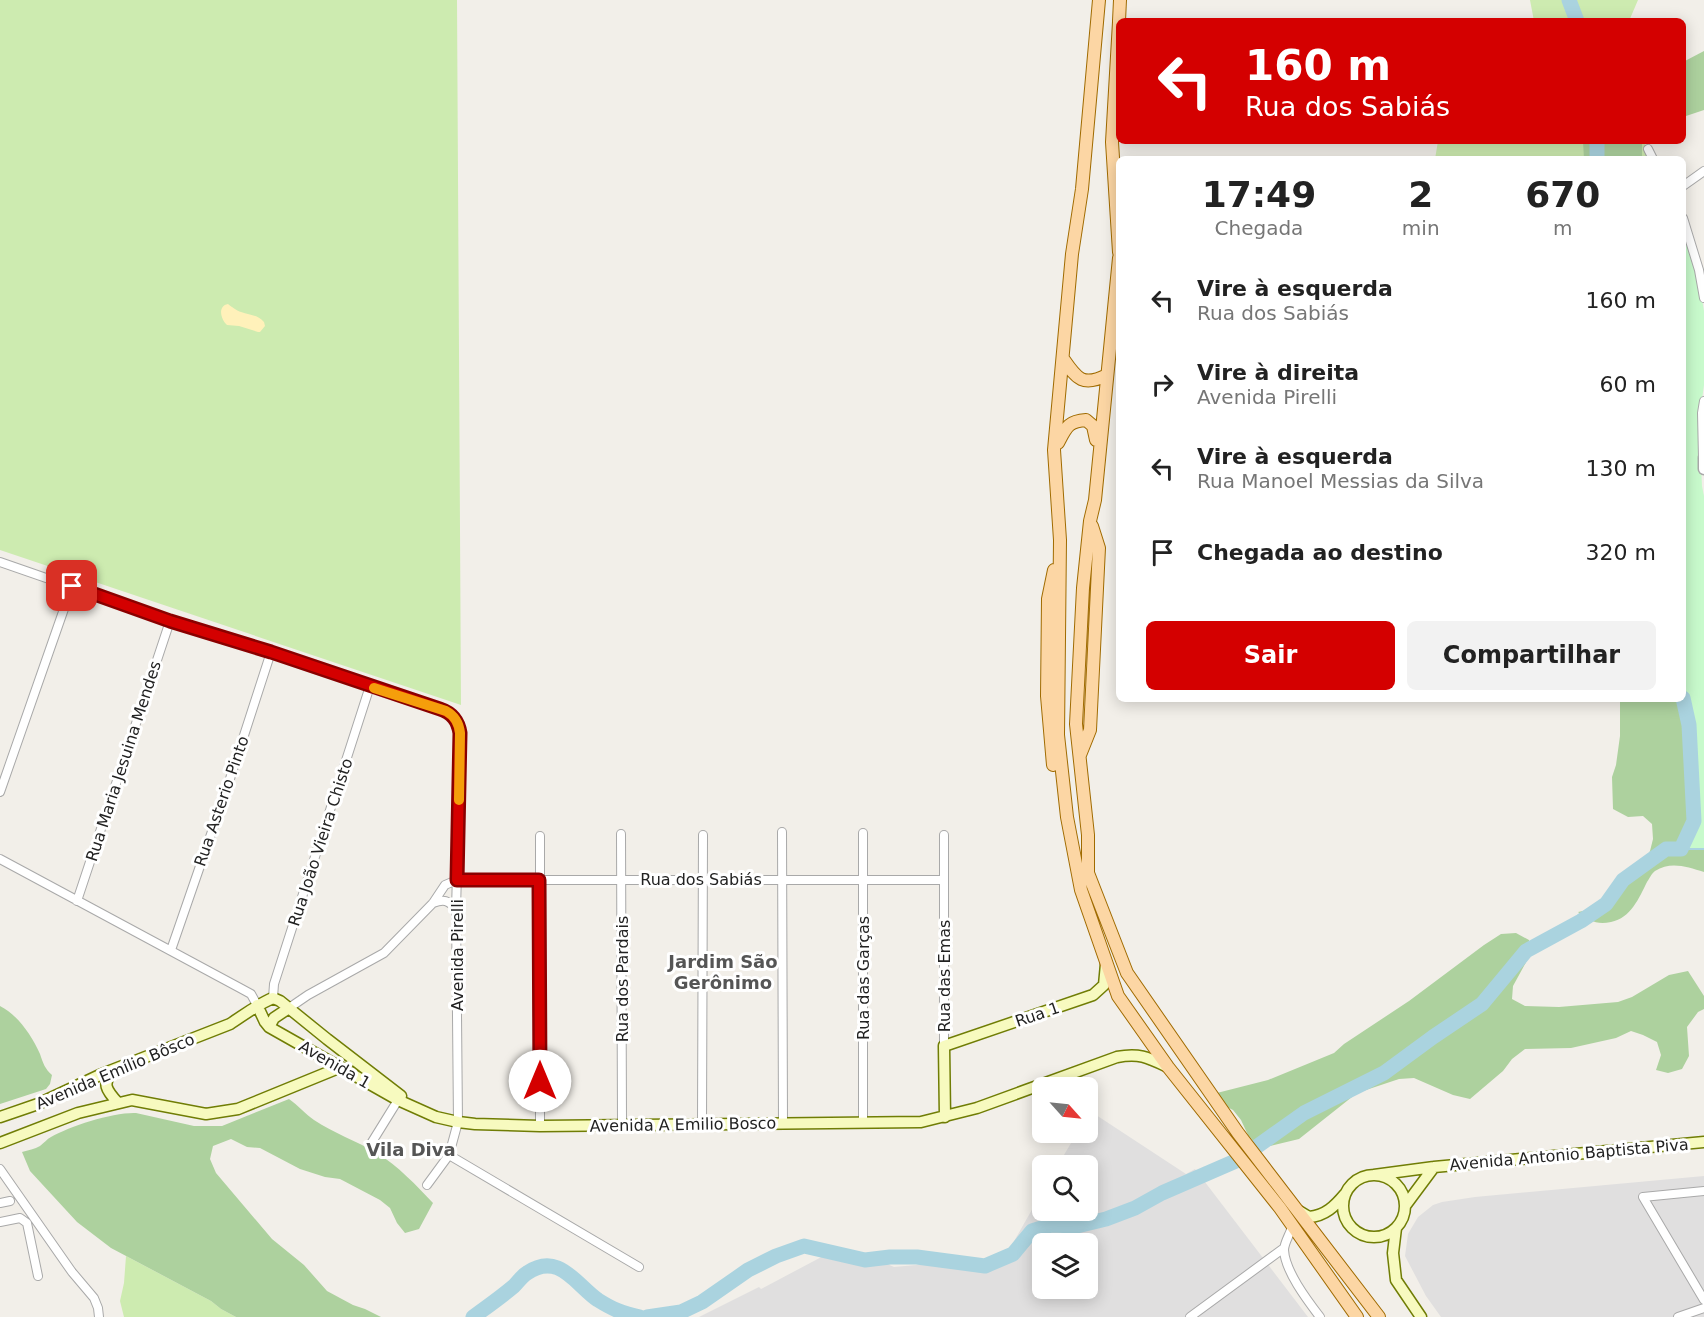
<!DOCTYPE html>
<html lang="pt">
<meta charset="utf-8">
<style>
body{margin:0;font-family:"DejaVu Sans",sans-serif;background:#f2f2f2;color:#222;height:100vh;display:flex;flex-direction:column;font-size:22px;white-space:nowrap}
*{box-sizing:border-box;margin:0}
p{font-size:20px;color:#767676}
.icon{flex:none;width:33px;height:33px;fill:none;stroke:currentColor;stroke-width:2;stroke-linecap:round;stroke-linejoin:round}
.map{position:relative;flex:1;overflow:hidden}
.panel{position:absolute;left:1116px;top:156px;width:570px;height:546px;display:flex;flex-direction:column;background:#fff;border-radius:9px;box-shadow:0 3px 15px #0003}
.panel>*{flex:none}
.guide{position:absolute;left:1116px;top:18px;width:570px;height:126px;border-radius:9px;box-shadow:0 3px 15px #0003;background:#d40000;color:#fff;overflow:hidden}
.needle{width:39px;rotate:117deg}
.controls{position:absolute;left:1032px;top:1077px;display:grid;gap:12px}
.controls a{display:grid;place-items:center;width:66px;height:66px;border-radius:9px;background:#fff;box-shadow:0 3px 15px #0003;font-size:30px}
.pin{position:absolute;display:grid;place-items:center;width:51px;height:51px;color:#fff;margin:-26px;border-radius:12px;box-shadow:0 3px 9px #0006}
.me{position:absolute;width:66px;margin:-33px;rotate:0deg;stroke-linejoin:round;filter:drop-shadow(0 0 4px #0008)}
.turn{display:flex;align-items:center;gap:21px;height:126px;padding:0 30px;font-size:27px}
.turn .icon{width:78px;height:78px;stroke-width:2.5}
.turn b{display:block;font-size:42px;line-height:51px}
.eta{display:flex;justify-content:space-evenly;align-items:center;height:102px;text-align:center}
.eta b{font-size:36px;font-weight:800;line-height:42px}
.cta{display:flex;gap:12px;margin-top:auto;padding:12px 30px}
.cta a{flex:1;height:69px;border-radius:9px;background:#d40000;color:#fff;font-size:24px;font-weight:800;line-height:69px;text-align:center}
.cta a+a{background:#f2f2f2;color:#222}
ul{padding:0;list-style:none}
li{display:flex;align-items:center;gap:18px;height:84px;padding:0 30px}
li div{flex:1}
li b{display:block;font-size:22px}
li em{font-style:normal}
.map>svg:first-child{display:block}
.residential{fill:#e0dfdf;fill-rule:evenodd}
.grass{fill:#cdebb0}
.forest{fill:#add19e}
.sand{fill:#fff1ba}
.park{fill:#c8facc}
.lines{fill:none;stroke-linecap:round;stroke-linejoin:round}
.stream{stroke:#aad3df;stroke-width:2}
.river{stroke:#aad3df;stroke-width:15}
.minor-casing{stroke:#a9a9a9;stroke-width:10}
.tertiary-casing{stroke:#a9a9a9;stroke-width:13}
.secondary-casing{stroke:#707d05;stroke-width:13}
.primary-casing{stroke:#a06b00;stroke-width:14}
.minor{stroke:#fff;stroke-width:8}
.tertiary{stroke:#fff;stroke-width:10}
.secondary{stroke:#f7fabf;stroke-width:10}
.primary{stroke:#fcd6a4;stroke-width:12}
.route-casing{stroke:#8a0000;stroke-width:15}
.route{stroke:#d40000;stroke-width:10}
.slow{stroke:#f59e0b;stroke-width:10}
.labels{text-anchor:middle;stroke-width:6;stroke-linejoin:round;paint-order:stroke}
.street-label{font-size:16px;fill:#222;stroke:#fff}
.neighbourhood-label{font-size:18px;font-weight:bold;fill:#555;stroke:#fff}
</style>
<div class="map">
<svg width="1704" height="1317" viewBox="0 0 1704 1317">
<rect width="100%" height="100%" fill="#f2efe9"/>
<!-- residential -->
<path class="residential" d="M1090 1111 1186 1174 1195 1169 1308 1317H699L759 1287 761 1289 829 1253 858 1251 894 1267 1005 1257 1042 1192V1210H1088V1166L1058 1165 1077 1133 1088 1132V1115ZM1042 1244H1088V1288H1042Z
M1704 1176V1317H1441L1426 1296 1405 1256 1408 1234 1418 1217 1433 1205 1442 1202 1475 1197Z"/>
<!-- grass -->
<path class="grass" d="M0 0H457L461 705 0 550Z
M1530 0H1638L1629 21H1534Z
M1438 141H1644L1648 155 1642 159H1435Z
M126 1256 211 1301 221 1309 236 1317H124L120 1301 124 1283Z"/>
<!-- forest -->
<path class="forest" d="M1704 51V110L1683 117V62Z
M1583 141H1642V159H1584Z
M1683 578 1704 815V872C1687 867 1671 861 1655 871 1651 874 1650 878 1647 882 1639 898 1631 918 1611 922 1597 925 1589 921 1578 912L1593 909 1614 892 1627 884 1643 864 1650 851 1653 839 1652 824 1643 816 1628 817 1613 809 1612 777 1616 765 1620 736V699H1683Z
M1516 933 1529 940 1530 955 1513 986 1512 999 1525 1006 1559 1007 1618 1002 1632 997 1669 975 1688 971 1704 996V1009L1698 1012 1687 1027 1689 1056 1682 1069 1668 1073 1656 1070 1661 1055 1657 1042 1643 1035 1631 1031 1616 1038 1571 1048 1525 1049 1512 1059 1503 1071 1470 1099 1453 1095 1414 1078 1399 1079 1357 1093 1299 1139 1270 1146 1257 1145 1248 1135 1241 1120 1233 1110 1219 1103 1209 1095 1268 1080 1334 1053 1344 1044 1409 1001 1484 945 1501 934Z
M0 1006C18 1015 32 1036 40 1054 43 1063 45 1069 52 1075L50 1084 46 1089 0 1104Z
M289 1099C298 1105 305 1114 314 1120 334 1133 356 1141 377 1153 397 1165 417 1186 433 1203L419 1229 405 1233 397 1223 390 1208 380 1200 340 1179 325 1177 300 1169 260 1148 247 1147 231 1139 213 1146 210 1159 216 1173 272 1239 304 1265 327 1291 353 1305 365 1309 381 1317H236L221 1309 211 1301 111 1248 77 1222 30 1171 22 1152C28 1150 35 1149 40 1146 44 1143 47 1139 51 1137 70 1126 114 1112 136 1113L194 1126H222Z"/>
<!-- sand -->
<path class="sand" d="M228 304C232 307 237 311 241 312 250 315 258 315 264 322L265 326 260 332H258L239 326 227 325C221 320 217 306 228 304Z"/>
<!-- park -->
<path class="park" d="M1683 225 1697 269 1704 311V385L1700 413V440L1702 486 1704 496V849H1681L1694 821 1689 726 1683 698Z"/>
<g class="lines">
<!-- stream -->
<path class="stream" d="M1681 849H1704"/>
<!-- river -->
<path class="river" d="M1569 0 1577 21
M1597 159V141
M473 1317C487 1307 501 1297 514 1286 518 1282 522 1276 527 1273 559 1251 576 1285 598 1300 614 1310 622 1313 640 1317
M647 1317 681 1312 702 1302 748 1270 776 1256 804 1246 865 1260 890 1257H917L985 1266 1013 1254 1032 1231 1051 1225 1077 1226 1106 1219 1135 1208 1162 1193 1238 1160 1304 1113 1384 1073 1433 1037 1482 1004 1526 951 1581 921 1606 904 1623 880 1666 849H1681L1694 821 1689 725 1683 698"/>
<!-- minor casing -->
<g class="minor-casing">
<path id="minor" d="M1648 149 1653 159
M1683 186 1704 171
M1683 218 1699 270 1704 298
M1703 459 1702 413 1704 401
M0 562 170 621 271 652 446 711 454 717 461 733 456 909 458 1122 449 1155 427 1185
M0 792 72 586
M782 832 783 1123
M863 833V1123
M621 834 622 1124
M944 835V1046
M0 859 240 988 251 994 257 1005
M77 901 170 621
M433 903C444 899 448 900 456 909
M171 950 227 788 271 652
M273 998 274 984 370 686
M289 1008 308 995 384 953 433 903 445 885 457 880H944
M702 1123 703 835
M540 1126V836
M372 1142 398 1100
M449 1155 639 1267
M0 1169 72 1272 94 1298 98 1308 99 1317
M1704 1191 1643 1197 1704 1300
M0 1203 10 1201
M0 1222 20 1218 27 1223 38 1276
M1292 1227C1290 1234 1284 1243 1284 1250 1285 1271 1307 1300 1320 1317
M1190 1317 1284 1248
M1678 1317 1704 1308"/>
</g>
<!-- tertiary casing -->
<g class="tertiary-casing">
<path id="tertiary" d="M1704 458V469"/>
</g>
<!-- secondary casing -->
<g class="secondary-casing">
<path id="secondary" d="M257 1005 265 1022 269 1027 398 1100 436 1117 458 1122 475 1124 540 1126 921 1122 977 1108 1117 1057C1139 1053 1147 1057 1168 1067
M269 1027 274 1018 289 1008
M115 1070C100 1083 107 1091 118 1103
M0 1117 38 1104 102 1074 230 1024C244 1015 258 1004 273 998L280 1001 327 1039 401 1096
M945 1117 944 1046 1093 995 1104 985 1106 964
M0 1143 78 1113 132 1100 206 1114 238 1109 341 1067
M1374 1175 1434 1167 1704 1142
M1343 1206a31 31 0 1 1 62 0a31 31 0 1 1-62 0Z
M1405 1206 1434 1167
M1299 1211 1309 1217C1325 1216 1335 1206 1345 1194
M1396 1228 1393 1253 1396 1280 1421 1317"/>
</g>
<!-- primary casing -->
<g class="primary-casing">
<path id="primary" d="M1099 0 1082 189 1072 254 1054 450 1060 540 1058 735 1067 817 1081 890 1118 996 1168 1067 1280 1208 1357 1317
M1119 21 1120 0
M1119 22 1112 142 1119 252
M1119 258 1095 500 1090 521 1083 588 1076 724 1088 835V873L1127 973 1238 1133 1379 1317
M1064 360C1077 379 1083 387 1107 375
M1058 443C1066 428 1068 421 1086 420L1093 426 1096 440
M1080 755 1090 730 1099 548 1092 526
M1053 765 1047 696 1048 599 1054 570"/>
</g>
<!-- minor -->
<use href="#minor" class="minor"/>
<!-- tertiary -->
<use href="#tertiary" class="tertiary"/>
<!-- secondary -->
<use href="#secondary" class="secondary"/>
<!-- primary -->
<use href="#primary" class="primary"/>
</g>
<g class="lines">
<!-- route casing -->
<g class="route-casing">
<path id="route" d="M72 586 170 621 271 652 440 709C452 713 458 720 460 733L457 880H539L540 1081"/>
</g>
<!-- route -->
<use href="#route" class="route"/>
<!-- slow -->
<path class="slow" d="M374 688 446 711C455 716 459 723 460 733L459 800"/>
</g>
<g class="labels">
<!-- street labels -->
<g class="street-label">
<text transform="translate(123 761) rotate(-72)" y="6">Rua Maria Jesuina Mendes</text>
<text transform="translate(221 801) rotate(-71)" y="6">Rua Asterio Pinto</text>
<text transform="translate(320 842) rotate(-72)" y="6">Rua João Vieira Chisto</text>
<text x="701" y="885">Rua dos Sabiás</text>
<text transform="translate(457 955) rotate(-90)" y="6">Avenida Pirelli</text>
<text transform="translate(944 976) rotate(-90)" y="6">Rua das Emas</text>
<text transform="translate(863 978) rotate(-90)" y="6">Rua das Garças</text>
<text transform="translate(622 979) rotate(-90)" y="6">Rua dos Pardais</text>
<text transform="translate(1037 1014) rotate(-19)" y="6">Rua 1</text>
<text transform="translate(335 1064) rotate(30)" y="6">Avenida 1</text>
<text transform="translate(115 1071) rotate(-23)" y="6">Avenida Emílio Bôsco</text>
<text transform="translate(683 1124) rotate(-1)" y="6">Avenida A Emilio Bosco</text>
<text transform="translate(1569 1154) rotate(-5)" y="6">Avenida Antonio Baptista Piva</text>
</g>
<!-- neighbourhood labels -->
<g class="neighbourhood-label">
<text x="723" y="968">Jardim São<tspan x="723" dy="21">Gerônimo</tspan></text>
<text x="411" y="1156">Vila Diva</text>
</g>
</g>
</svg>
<div class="controls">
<a><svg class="needle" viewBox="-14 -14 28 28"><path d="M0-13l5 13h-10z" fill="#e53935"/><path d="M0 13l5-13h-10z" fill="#767676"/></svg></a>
<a><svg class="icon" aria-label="search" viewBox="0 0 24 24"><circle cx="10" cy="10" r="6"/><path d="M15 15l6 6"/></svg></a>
<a><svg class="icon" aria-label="layers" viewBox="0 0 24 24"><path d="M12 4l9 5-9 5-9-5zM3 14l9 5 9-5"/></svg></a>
</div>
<div class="pin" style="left:72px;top:586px;background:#d93025"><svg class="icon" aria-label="arrive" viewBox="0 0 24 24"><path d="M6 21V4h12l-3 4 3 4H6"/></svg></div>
<svg class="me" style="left:540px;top:1081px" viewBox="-20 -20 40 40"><circle r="19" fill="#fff"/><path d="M0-13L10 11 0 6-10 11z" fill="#d40000"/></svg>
<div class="guide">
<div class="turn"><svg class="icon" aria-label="left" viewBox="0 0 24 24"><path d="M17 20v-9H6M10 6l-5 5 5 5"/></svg><div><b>160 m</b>Rua dos Sabiás</div></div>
</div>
<section class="panel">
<div class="eta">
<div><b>17:49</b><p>Chegada</p></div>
<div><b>2</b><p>min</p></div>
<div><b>670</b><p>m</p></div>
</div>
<ul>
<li><svg class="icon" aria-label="left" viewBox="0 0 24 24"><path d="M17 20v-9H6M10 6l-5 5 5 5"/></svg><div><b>Vire à esquerda</b><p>Rua dos Sabiás</p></div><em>160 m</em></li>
<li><svg class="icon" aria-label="right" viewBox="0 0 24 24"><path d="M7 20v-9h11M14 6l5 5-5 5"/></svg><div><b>Vire à direita</b><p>Avenida Pirelli</p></div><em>60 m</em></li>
<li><svg class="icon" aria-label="left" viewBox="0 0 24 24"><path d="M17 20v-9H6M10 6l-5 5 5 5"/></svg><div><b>Vire à esquerda</b><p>Rua Manoel Messias da Silva</p></div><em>130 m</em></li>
<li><svg class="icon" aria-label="arrive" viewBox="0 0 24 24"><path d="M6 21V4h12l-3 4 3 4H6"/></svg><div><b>Chegada ao destino</b></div><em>320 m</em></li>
</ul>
<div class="cta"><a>Sair</a><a>Compartilhar</a></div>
</section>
</div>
